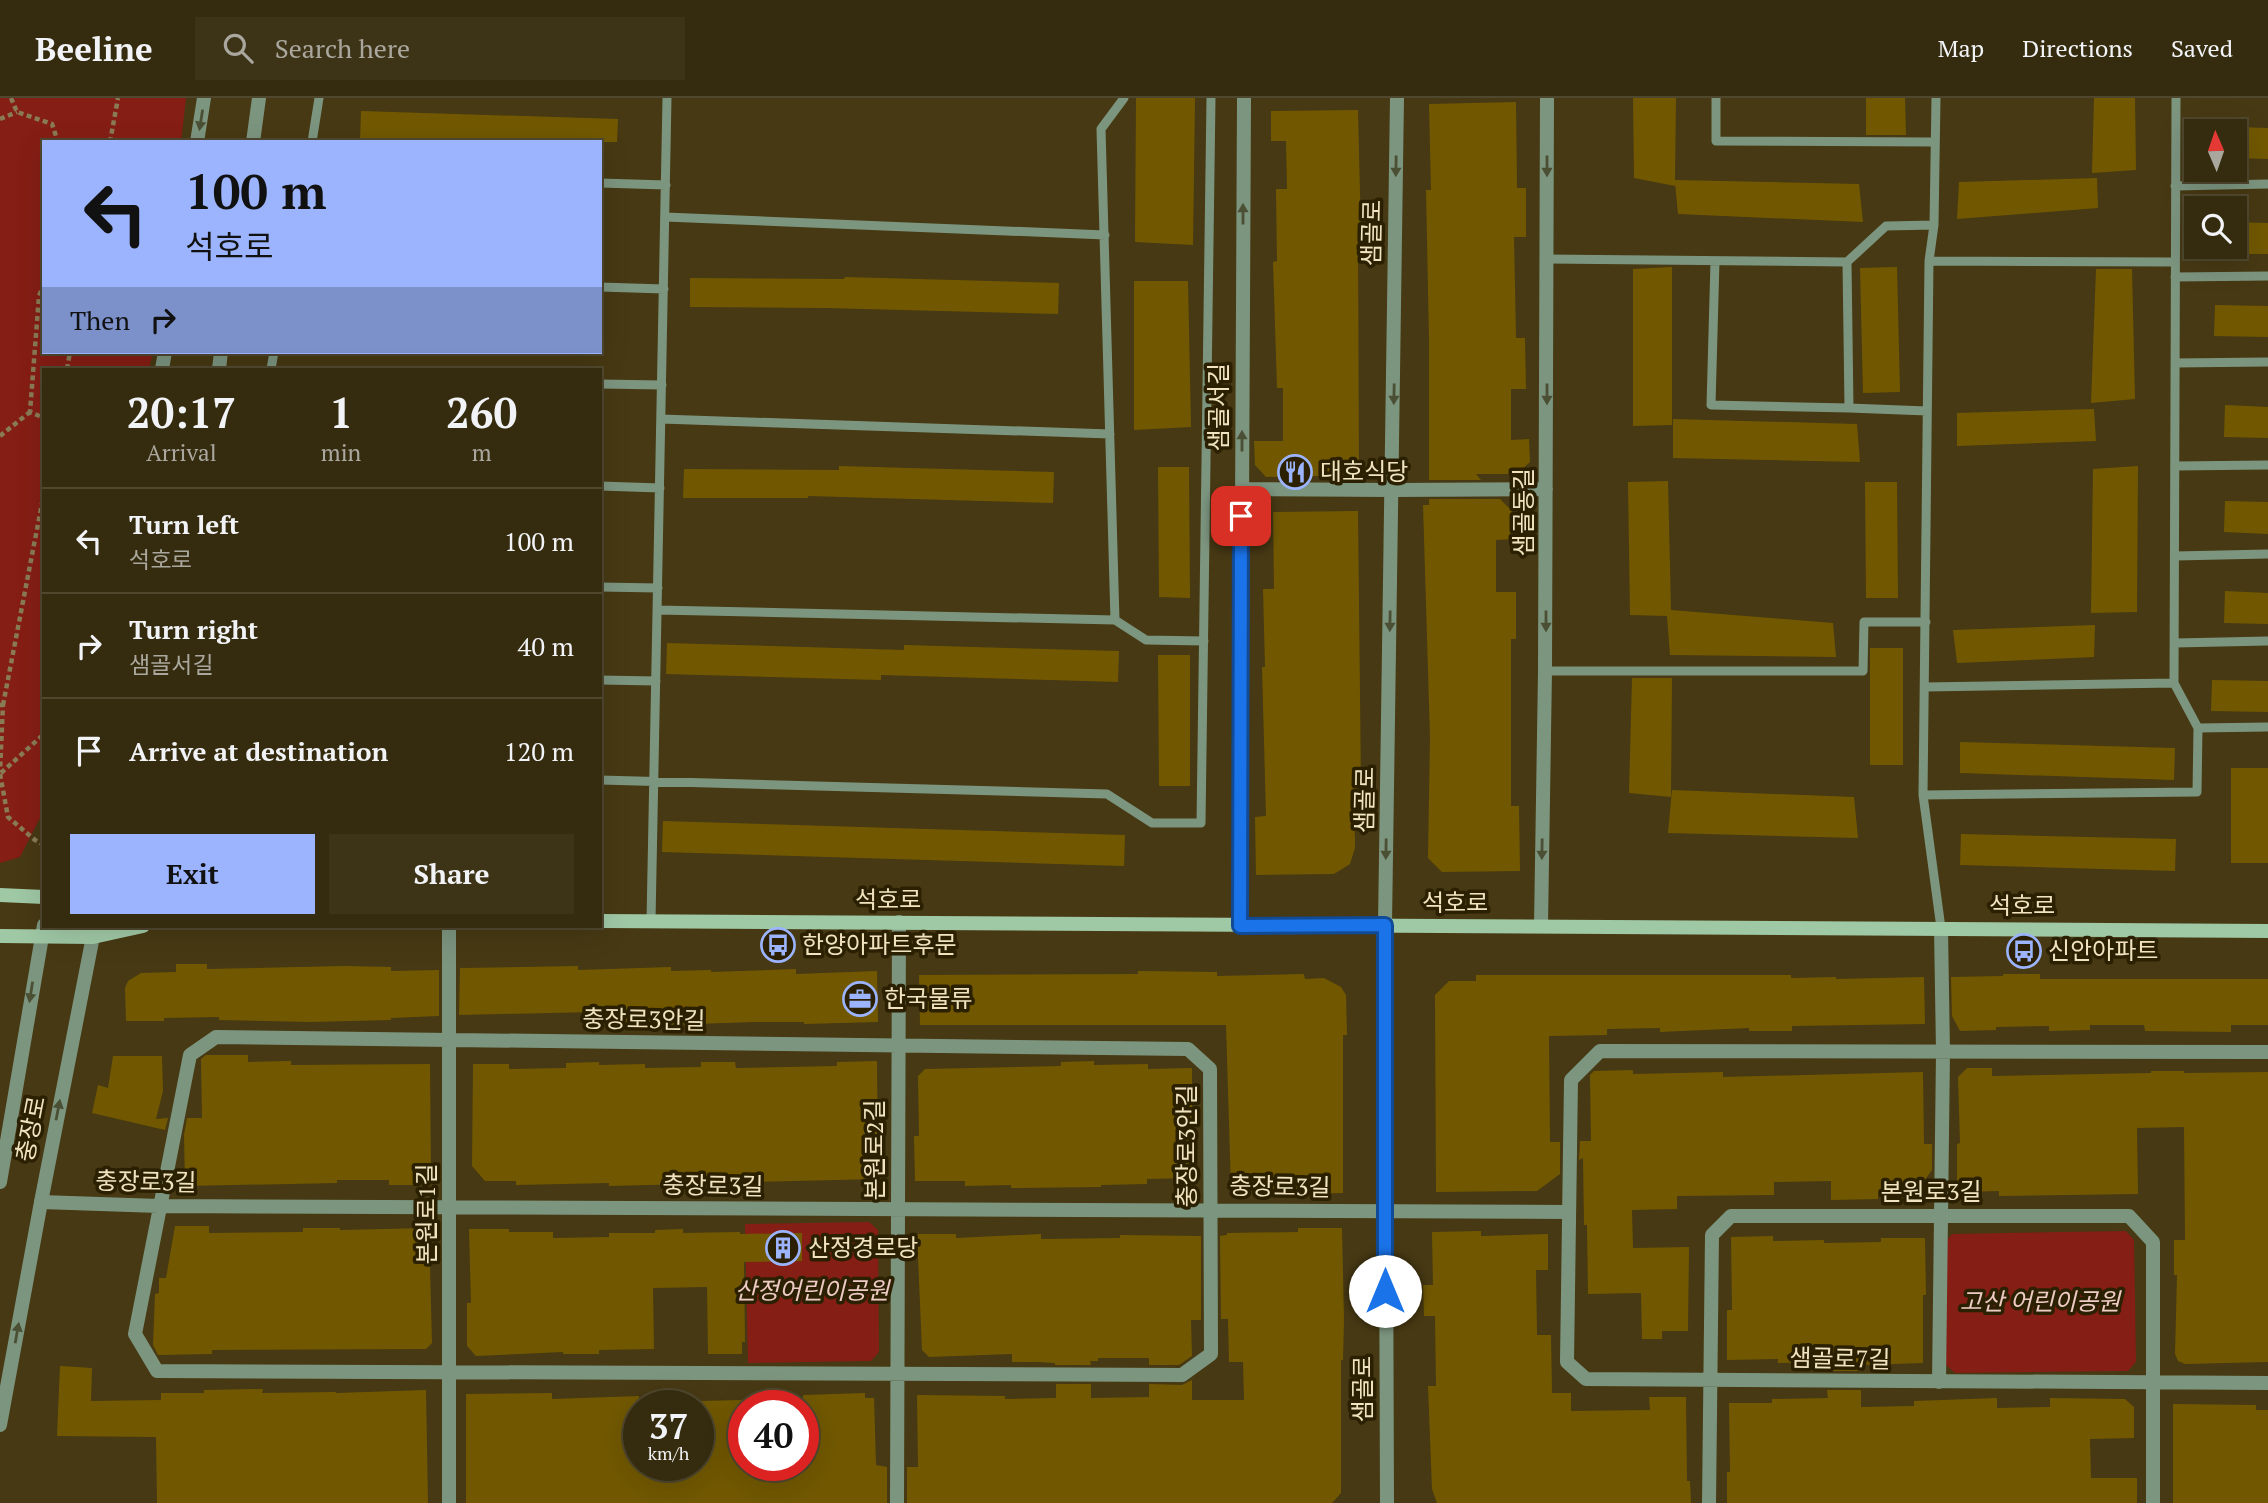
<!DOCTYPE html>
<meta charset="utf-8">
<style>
body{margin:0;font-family:"PT Serif","Noto Sans KR",serif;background:#3d3317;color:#f1f3f6;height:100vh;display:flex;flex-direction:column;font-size:26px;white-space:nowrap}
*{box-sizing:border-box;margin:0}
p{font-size:23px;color:#aaa79e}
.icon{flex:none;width:38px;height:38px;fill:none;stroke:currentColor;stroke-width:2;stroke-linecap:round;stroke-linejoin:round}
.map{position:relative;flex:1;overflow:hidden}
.side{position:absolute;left:42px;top:270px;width:560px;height:560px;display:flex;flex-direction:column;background:#352b0e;border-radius:0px;box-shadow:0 7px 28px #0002,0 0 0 2px #4f472e}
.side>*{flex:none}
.banner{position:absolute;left:42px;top:42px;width:560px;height:214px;border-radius:0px;box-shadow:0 7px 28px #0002,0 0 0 2px #4f472e;background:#9bb4fd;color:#111;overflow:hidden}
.needle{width:46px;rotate:358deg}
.controls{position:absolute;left:2184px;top:21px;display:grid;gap:14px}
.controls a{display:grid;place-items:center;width:63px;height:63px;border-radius:0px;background:#352b0e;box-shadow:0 7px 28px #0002,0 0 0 2px #4f472e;font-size:35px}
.speed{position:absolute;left:623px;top:1292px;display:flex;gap:14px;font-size:35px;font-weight:700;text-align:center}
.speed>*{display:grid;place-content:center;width:91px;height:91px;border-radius:50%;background:#352b0e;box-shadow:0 7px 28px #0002,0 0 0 2px #4f472e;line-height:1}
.speed small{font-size:18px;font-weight:400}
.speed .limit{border:10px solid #d22;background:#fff;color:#111}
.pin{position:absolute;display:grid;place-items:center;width:60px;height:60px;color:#fff;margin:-30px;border-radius:14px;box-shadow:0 4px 10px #0006}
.me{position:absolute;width:77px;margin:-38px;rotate:0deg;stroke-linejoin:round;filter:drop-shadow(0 0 5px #0008)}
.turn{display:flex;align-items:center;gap:24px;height:147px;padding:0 28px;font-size:32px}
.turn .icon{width:91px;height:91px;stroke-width:2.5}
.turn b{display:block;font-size:49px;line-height:60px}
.then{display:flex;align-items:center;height:66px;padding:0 28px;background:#0003;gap:14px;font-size:26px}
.eta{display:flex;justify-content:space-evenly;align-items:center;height:119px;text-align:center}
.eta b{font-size:42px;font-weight:700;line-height:49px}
.primary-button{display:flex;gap:14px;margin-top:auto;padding:14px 28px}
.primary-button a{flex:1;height:80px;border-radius:0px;background:#9bb4fd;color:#111;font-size:28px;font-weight:700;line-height:80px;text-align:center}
.primary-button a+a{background:#3d3317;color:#f1f3f6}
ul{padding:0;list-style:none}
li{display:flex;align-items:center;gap:21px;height:105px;padding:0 28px;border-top:2px solid #4f472e}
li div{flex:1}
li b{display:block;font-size:26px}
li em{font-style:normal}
header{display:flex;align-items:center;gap:42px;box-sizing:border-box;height:98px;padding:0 35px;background:#352b0e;border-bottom:2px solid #4f472e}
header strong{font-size:33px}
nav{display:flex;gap:38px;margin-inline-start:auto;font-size:24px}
.search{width:490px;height:63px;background:#3d3317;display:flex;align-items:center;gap:18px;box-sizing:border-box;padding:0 24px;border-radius:0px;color:#aaa79e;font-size:26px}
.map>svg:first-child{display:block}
.green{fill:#851e15}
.building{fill:#715800}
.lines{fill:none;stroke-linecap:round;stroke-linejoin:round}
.path{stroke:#897b56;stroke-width:4.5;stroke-dasharray:5 3.5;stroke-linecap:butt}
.service{stroke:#7c957f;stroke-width:9}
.minor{stroke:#7c957f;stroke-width:14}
.tertiary{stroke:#7c957f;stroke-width:14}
.secondary{stroke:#9fc8a5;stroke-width:14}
.oneway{fill:#4b4f34}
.route-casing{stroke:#114b97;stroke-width:18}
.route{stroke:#1a73e8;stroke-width:12}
.labels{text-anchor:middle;stroke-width:7;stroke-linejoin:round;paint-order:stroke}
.street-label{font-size:24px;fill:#f1e3c0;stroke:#2b2102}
.poi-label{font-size:24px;fill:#f1e3c0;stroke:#2b2102;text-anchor:start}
.park-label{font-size:24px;font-style:italic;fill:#eecbc5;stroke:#2b2102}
</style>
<header>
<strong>Beeline</strong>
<div class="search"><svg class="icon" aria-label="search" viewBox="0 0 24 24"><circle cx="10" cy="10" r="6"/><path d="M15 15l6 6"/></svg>Search here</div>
<nav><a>Map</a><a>Directions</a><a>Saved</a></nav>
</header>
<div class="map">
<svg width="2268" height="1405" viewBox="0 0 2268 1405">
<rect width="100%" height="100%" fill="#473913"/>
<!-- green -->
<path class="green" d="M0 0H186L181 44H44V254H153L149 271H44V712L20 759 0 765Z
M869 1124 878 1132 879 1254 871 1263 748 1265 745 1126Z
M2126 1133 2134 1142 2136 1264 2128 1273 1955 1275 1946 1267 1944 1145 1952 1136Z"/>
<!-- building -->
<path class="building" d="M1136 0H1195L1193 147 1135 144Z
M1633 0H1676L1675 82 1859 86 1863 124 1678 116 1675 85V88L1634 80Z
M1866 0H1905L1906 37H1866Z
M2094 0H2135L2136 72 2092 75Z
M1516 4 1517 90H1526V139H1514L1516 240H1525L1526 291H1511V342L1529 341 1530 364 1517 376H1476L1481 382H1429V242L1426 92H1431L1429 6Z
M1358 12 1361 136H1358L1359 377 1266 379 1255 367 1254 343H1283V290H1277L1273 164 1277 163 1276 91H1287L1286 43H1271V13Z
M361 13 618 21 617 44H360Z
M2235 29 2268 30V61L2235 60Z
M2097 80 2098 110 1957 121 1959 84Z
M2235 124 2268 125V156H2235Z
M1672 169V327L1633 328V171Z
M1897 169 1900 294 1863 295 1860 170Z
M2096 171H2132L2135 301 2091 305Z
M845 179 1059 185 1058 216 826 210 690 209V180L844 181Z
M1134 183H1188L1191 329 1134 332Z
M2215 207 2268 208V239L2214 238Z
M2225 307 2268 309V340L2224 339Z
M2094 311 2096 343 1957 348V315Z
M1673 321 1857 326 1860 364 1673 360Z
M839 368 1054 374 1053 405 808 398V400H683L684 371 839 372Z
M2138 368 2137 514 2091 515 2093 371Z
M1158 369H1189L1190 500 1159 499Z
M1668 383 1671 512 1833 525 1836 559 1670 557 1667 518 1630 517 1628 384Z
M1865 384H1897L1898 500H1866Z
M1429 401H1500L1515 416 1516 441 1496 442V494H1516V541H1511V708H1519L1520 773 1442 774 1428 760 1430 639 1423 407H1429Z
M2225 403 2268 404V436L2224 434Z
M1358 413 1361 690 1354 691 1355 750 1350 766 1334 776 1256 777 1255 719 1266 718 1262 569H1265L1263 491H1274L1273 414Z
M2225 493 2268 495V526L2224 525Z
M2095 527 2094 559 1957 565 1953 532Z
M667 545 904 552V547L1119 553 1118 584 881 577V582L666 576Z
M1870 550H1903V667H1870Z
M1158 557H1190V688H1159Z
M1632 580H1672L1671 699 1629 695Z
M2212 582 2268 583V614L2211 613Z
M1960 644 2175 650 2174 682 1960 675Z
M2231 670H2268V765H2231Z
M1672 692 1854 699 1858 740 1668 735Z
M663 723 1125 737 1124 768 662 754Z
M1961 736 2176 741 2175 773 1960 767Z
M176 866H207V871L345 868 391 869V873L439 872V918L391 920V922L310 924 219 922V919L164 920V923H126L125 890 128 883 141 875 176 874Z
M578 868V872L671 869V873L711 872V874L796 871V876L877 873 878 924 804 926V924H755L634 928V925H593V914L459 917 460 870Z
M1138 873 1217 874V878L1304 876 1305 881 1324 880 1341 889 1346 897 1347 937H1343V1095L1297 1096 1296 1091H1231L1226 927H920L919 877 1138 876Z
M2003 876H2040V881H2268V927H2231V934L2145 933 2144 927H2090V932L2049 933V928L1996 929V932L1960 933 1952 918 1951 879 2003 878Z
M1476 877H1791V880L1836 879V881L1924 879 1925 926 1792 928V933H1749V930L1660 934V930L1607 931V937L1549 938 1550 1044H1560V1076L1537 1093 1436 1094 1435 897 1449 883H1476Z
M206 957H248V964L291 963V967L430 966 431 1077 429 1084 422 1087H389V1082H337V1085L185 1088 184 1037 187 1020H202L201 961Z
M113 958H162L163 993 156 1021 168 1020 165 1032 92 1015 98 987 108 990Z
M877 963 878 1081 752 1084 751 1082H697V1086L648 1087 609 1088V1085L516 1087V1083H485L472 1068 473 966H509V971L566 970V965L599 964V967L645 966V970L701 969V964H735L736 970 837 968V964Z
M1094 963V967L1148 966V971L1192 970V1080L1147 1081V1086L1101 1087V1089L1011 1090V1087L965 1088V1083H915L914 1038H919L918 978 925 971 1061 968V964Z
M1967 970H1992V978L2151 975V973H2184V975L2268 974V1264L2185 1266 2178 1263 2175 1256 2177 1177H2174V1142H2185L2184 1029 2137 1030 2138 1096 1999 1098V1093L1962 1094 1957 1088V1046L1960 1045 1958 979Z
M1633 972V976L1723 974V979L1923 974 1924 1046H1932V1072L1914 1097H1878V1101L1831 1102V1083L1774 1084V1097L1677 1098V1111L1632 1112 1633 1150 1689 1149 1688 1233H1662V1241H1642L1641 1195 1588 1196 1587 1127H1584L1583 1060 1579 1062 1580 1043H1591L1590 977 1594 973Z
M175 1128H209V1135L303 1134V1130H340V1132L429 1130 432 1245 426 1251 212 1252V1256L158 1257 153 1247 155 1196 159 1195V1180H166Z
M1298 1130H1342L1344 1221 1343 1262H1341V1395L1332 1405H907V1369H918L917 1297 1005 1298V1301L1056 1300V1286H1091V1300L1149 1299V1286L1182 1287 1192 1282V1302H1244L1243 1264H1229L1228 1221H1221L1220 1138 1227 1137V1135L1298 1134Z
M469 1131H509V1134H553V1140L609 1139V1135H655V1132L683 1131V1135L740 1134V1136L802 1135V1163L744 1164 745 1244H742V1256H708L707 1189 653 1190 654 1251 599 1252V1256H563V1254L476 1258 467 1248V1205H471Z
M1481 1133V1138L1548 1136V1172H1536L1537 1237H1551L1552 1295H1571V1313L1650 1312 1649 1299H1686L1687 1383H1690L1691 1405H1437L1432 1391 1428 1288H1436L1435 1218H1424L1423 1187H1433L1432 1134Z
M917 1136H956V1140L1041 1136V1141L1120 1140V1137L1201 1138V1222H1191L1192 1258 1179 1267H1149V1260H1098V1263H1090L1091 1267H1055V1265L1038 1264H1012V1256L929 1259 922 1252Z
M1773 1138V1143L1824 1142V1145L1881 1144V1140H1925L1926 1197H1923V1265L1861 1267V1273H1827V1264L1778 1265V1261L1727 1262V1212H1732L1731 1139Z
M60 1268 92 1270 91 1303 161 1302V1295H204V1292L263 1291 262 1295 336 1294V1295L426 1292 428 1405H157L156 1339 57 1338Z
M1827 1292H1861V1309L1914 1308V1303L1997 1300V1310L2050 1309V1300L2125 1301 2134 1309V1340L2090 1341 2091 1380H2137V1405H1727V1374H1730L1729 1305H1772V1301L1828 1300Z
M552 1295V1301L639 1298V1367H698V1303L744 1302V1367H803V1297L865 1295V1300H874L876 1367 887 1369V1405H466V1296Z
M2173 1306 2256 1307V1312H2268V1405H2173Z"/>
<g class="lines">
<!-- path -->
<path class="path" d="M11 0 17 14 52 26 58 44
M0 21 17 14
M110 44 118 0
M44 185 39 198 30 314 44 320
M67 271 70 254
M0 338 30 314
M0 607H3L0 673
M3 607 44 395
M1 675 44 636
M0 676 8 719 35 742 44 747"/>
<!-- service -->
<path class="service" d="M1124 0 1101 31 1115 522 1146 542 1204 543
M1716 0V43L1935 44
M1936 0 1934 127 1929 163 1923 697 1941 830
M2176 0 2174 585 2198 630 2268 629
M312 44 319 0
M600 85 666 87
M2175 88 2268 86
M665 119 1105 137
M1547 161 1847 164 1886 128 1934 127
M1715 163 1711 307 1849 310
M1929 163 2175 164
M1847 164 1849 310 1927 313
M2175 179 2268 178
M600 189 664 191
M2175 265 2268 264
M271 271 274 254
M600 286 662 287
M661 321 1110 336
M2175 368 2268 367
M600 388 660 390
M2175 458 2268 456
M600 489 658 490
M658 512 1115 522
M2175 545 2268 543
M1545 573H1863L1864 524H1926
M600 582 656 583
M1925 589 2174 585
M600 682 1107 696 1152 725H1201L1211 0
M1923 697 2197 694 2198 630
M651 823 667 0"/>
<!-- minor -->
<path class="minor" d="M1241 391 1393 392 1546 391
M1385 827 1397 0
M449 828V1405
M1240 828 1244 0
M1541 828 1545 573 1547 0
M216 939 1188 951 1210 971 1211 1256 1182 1277 157 1273 135 1236 190 957Z
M2268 954 1600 953 1571 982 1567 1264 1586 1281 2268 1285
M41 1104 159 1108 1568 1114
M1939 1284 1943 954 1941 830
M897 1405 899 824
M1709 1405 1712 1137 1731 1118H2129L2153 1144V1405"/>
<!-- tertiary -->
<path class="tertiary" d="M197 44 204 0
M253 44 259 0
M162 271 165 254
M219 271 221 254
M1385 827 1387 1405
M0 1084 44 827
M0 1327 41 1104 95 828"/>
<!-- secondary -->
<path class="secondary" d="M0 797 44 799
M600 823 2268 833
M0 838 93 839 143 828"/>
</g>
<!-- one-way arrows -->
<defs><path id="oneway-solid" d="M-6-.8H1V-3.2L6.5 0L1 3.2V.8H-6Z" transform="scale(1.75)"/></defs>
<g class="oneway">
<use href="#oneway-solid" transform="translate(201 22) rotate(99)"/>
<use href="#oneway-solid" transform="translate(1396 68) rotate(91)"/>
<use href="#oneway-solid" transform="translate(1547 68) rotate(90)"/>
<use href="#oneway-solid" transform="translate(1243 116) rotate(-90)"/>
<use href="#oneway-solid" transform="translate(1394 296) rotate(91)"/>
<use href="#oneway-solid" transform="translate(1547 296) rotate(90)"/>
<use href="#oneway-solid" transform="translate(1242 343) rotate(-90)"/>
<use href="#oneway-solid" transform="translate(1390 523) rotate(91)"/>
<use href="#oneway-solid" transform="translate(1546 523) rotate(90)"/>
<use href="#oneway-solid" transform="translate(1386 751) rotate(91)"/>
<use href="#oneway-solid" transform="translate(1542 751) rotate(91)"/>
<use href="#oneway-solid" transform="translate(31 894) rotate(99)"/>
<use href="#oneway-solid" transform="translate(58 1012) rotate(-79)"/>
<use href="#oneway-solid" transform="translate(17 1235) rotate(-80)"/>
</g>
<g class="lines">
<!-- route casing -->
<g class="route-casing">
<path id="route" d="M1241 418 1240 828 1385 827V1193"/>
</g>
<!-- route -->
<use href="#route" class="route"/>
</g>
<!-- icons -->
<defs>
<g id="restaurant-ring" transform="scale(1.75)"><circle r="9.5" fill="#2b2102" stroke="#9bb4fd" stroke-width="1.5"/><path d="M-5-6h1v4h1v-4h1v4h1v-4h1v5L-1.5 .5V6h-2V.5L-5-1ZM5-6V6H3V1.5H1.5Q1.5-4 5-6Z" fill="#9bb4fd"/></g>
<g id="bus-ring" transform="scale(1.75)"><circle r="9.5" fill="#2b2102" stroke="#9bb4fd" stroke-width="1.5"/><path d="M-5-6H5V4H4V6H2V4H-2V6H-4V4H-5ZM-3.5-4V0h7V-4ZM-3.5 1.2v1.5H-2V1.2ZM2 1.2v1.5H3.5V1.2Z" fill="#9bb4fd"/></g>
<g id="office-ring" transform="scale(1.75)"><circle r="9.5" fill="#2b2102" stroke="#9bb4fd" stroke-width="1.5"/><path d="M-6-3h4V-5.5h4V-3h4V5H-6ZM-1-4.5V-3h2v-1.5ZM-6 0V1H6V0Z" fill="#9bb4fd"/></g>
<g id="building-ring" transform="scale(1.75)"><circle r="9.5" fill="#2b2102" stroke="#9bb4fd" stroke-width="1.5"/><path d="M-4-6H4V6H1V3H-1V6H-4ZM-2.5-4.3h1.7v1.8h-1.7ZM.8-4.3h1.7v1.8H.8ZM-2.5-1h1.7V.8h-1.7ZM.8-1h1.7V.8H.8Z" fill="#9bb4fd"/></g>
</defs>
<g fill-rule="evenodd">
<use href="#restaurant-ring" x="1295" y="374"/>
<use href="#bus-ring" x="778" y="847"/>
<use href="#bus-ring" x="2024" y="853"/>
<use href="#office-ring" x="860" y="901"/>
<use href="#building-ring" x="783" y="1150"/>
</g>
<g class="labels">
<!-- street labels -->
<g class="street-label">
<text transform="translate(1372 135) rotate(-89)" y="8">샘골로</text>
<text transform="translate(1219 309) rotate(-90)" y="8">샘골서길</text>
<text transform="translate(1524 414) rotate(-90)" y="8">샘골동길</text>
<text transform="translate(1365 702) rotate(-89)" y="8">샘골로</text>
<text x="888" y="810">석호로</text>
<text x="1455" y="813">석호로</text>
<text x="2022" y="816">석호로</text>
<text transform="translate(644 922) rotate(1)" y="8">충장로3안길</text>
<text transform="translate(31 1031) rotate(-79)" y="8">충장로</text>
<text transform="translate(1187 1048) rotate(-90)" y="8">충장로3안길</text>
<text transform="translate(875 1052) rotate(-90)" y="8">본원로2길</text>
<text transform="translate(146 1084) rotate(1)" y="8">충장로3길</text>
<text transform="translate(713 1088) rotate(1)" y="8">충장로3길</text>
<text transform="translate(1280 1089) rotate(1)" y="8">충장로3길</text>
<text x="1931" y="1102">본원로3길</text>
<text transform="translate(427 1116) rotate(-90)" y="8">본원로1길</text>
<text transform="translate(1840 1261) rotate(1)" y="8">샘골로7길</text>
<text transform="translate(1363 1291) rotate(-90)" y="8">샘골로</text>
</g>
<!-- poi labels -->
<g class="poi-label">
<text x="1320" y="382">대호식당</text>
<text x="802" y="855">한양아파트후문</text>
<text x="2048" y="861">신안아파트</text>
<text x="884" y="909">한국물류</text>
<text x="808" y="1158">산정경로당</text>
</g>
<!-- park labels -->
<g class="park-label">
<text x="812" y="1201">산정어린이공원</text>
<text x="2040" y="1212">고산 어린이공원</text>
</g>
</g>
</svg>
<div class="controls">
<a><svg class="needle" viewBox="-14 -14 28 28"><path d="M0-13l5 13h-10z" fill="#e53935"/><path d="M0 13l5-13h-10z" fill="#aaa79e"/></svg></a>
<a><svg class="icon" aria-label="search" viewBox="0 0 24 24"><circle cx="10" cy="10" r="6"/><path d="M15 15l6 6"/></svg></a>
</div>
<div class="speed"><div>37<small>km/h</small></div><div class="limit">40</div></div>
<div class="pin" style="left:1241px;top:418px;background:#d93025"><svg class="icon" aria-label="arrive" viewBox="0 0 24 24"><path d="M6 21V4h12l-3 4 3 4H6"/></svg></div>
<svg class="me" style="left:1385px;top:1193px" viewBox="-20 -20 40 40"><circle r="19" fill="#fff"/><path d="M0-13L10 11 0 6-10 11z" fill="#1a73e8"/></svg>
<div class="banner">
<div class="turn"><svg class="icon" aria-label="left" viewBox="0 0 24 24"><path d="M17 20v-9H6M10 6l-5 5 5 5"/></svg><div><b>100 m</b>석호로</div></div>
<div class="then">Then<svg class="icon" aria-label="right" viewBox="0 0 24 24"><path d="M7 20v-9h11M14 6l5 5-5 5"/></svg></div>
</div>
<section class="side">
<div class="eta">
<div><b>20:17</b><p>Arrival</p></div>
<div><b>1</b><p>min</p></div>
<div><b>260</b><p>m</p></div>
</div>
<ul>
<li><svg class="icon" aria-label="left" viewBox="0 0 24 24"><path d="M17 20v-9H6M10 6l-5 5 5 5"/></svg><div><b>Turn left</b><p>석호로</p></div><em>100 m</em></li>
<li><svg class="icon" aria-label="right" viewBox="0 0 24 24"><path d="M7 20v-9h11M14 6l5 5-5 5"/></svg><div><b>Turn right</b><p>샘골서길</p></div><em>40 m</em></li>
<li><svg class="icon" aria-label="arrive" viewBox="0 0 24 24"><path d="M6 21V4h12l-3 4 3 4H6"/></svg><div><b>Arrive at destination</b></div><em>120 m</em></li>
</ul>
<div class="primary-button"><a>Exit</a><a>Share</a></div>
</section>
</div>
